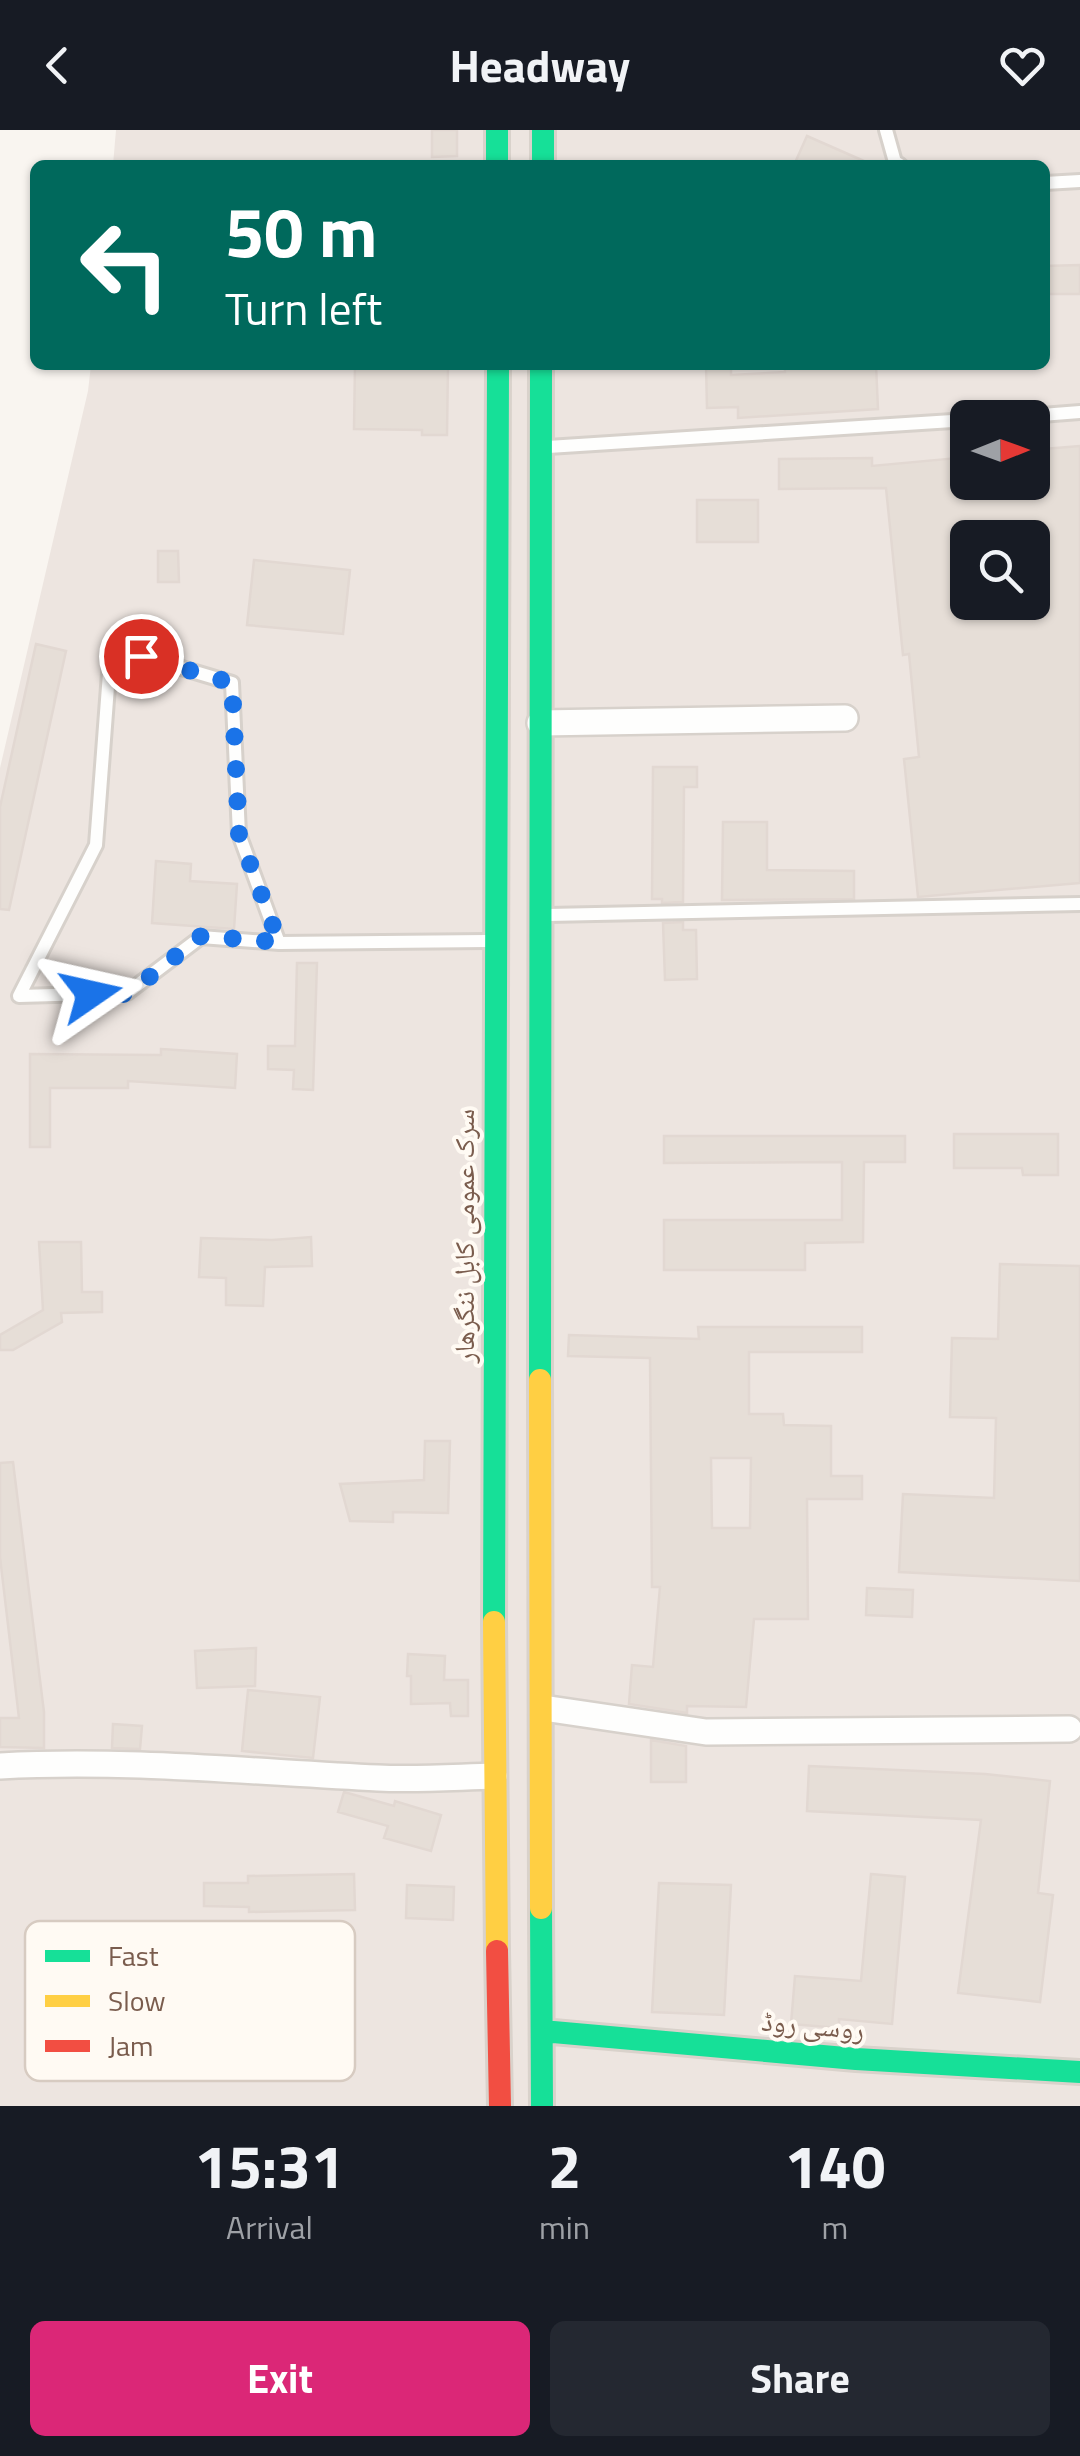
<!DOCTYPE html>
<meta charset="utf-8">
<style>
body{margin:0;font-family:"Titillium Web","Noto Naskh Arabic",sans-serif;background:#242831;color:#f1f3f6;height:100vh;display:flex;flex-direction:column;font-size:38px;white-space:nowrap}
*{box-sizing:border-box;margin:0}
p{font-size:32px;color:#9ea1a6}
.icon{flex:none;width:55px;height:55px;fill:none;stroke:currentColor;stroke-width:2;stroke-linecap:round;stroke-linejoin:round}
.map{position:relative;height:1976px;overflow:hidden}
.sheet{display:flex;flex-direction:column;background:#171b24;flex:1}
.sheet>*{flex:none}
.guide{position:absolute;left:30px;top:30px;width:1020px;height:210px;border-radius:15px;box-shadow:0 2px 8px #0004;background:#00695c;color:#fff;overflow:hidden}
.needle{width:65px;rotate:89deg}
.controls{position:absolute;left:950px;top:270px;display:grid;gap:20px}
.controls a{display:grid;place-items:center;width:100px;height:100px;border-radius:15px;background:#171b24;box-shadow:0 2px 8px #0004;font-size:50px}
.pin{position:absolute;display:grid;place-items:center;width:85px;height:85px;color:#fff;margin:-42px;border:5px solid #fff;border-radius:50%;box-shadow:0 2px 10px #0007}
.me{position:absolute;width:110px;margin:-55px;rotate:79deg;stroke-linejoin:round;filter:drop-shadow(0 0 8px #0008)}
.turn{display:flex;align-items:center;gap:35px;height:210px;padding:0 30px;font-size:45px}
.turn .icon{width:130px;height:130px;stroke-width:2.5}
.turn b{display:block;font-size:70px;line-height:85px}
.eta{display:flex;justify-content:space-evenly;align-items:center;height:170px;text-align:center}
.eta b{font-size:60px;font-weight:700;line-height:70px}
.action{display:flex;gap:20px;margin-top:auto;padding:20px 30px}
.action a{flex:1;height:115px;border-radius:15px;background:#db2777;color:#fff;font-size:40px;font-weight:700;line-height:115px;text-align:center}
.action a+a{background:#242831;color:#f1f3f6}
header{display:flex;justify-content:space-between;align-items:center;height:130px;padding:0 30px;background:#171b24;font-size:45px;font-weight:700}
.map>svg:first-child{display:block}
.industrial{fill:#ede5e0;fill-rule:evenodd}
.building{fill:#e6ded7;stroke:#e2d8d2;stroke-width:2.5;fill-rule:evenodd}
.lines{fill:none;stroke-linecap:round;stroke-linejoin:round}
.lane-casing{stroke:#d7d1cb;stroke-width:18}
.street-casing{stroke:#d7d1cb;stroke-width:30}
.fast-casing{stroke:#d9d2cb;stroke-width:28}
.slow-casing{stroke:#d9d2cb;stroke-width:28}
.jam-casing{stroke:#d9d2cb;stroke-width:28}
.lane{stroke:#fefefd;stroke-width:12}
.street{stroke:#fefefd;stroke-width:25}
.fast{stroke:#16e098;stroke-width:22}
.slow{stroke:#ffcf43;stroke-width:22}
.jam{stroke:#f24e42;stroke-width:22}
.route{stroke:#1a73e8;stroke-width:18;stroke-dasharray:0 32.4}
.labels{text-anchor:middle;stroke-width:8;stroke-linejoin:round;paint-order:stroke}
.street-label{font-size:28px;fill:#7a5c4d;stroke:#fffaf3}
.key{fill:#fffaf3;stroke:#d7cbc1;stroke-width:2.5}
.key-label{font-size:28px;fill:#7a5c4d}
</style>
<header><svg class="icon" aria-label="back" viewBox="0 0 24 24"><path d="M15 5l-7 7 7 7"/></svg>Headway<svg class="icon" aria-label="heart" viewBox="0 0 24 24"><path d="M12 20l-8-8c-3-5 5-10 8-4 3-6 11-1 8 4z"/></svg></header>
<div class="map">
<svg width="1080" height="1976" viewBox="0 0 1080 1976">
<rect width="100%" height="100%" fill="#f9f5f0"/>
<!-- industrial -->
<path class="industrial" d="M116 0H1080V1976H0V638L88 261 91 235H1045V35H113ZM968 288H1032V352H968ZM968 408H1032V472H968Z"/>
<!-- building -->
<path class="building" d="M432 0H457V26L432 27Z
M807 6 873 35H794Z
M1080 135V164H1045V136Z
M355 235H448L447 305H422V300L354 299Z
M706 235H731V245L785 242V235H876L878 279 738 288V277L707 278Z
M1080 316V753L918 767 904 629 919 627 909 524 903 525 886 358 779 359V329L872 328V336L968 327V352H1032V320ZM1032 403V472H968V408Z
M697 370H758V412H697Z
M158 421H178L179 452H158Z
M254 430 350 440 343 504 247 495Z
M36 514 66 521 9 780 0 779V677Z
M653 637H697V657H684L683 772 662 773V769H652Z
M723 692H767V740L854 741V769L722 770Z
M156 731 191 734 190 751 237 754 234 799 152 793Z
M683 792V800H696L697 849 665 850 663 793Z
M297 833H317L313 960 293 959 294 940 268 939V916H295Z
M161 919 237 924 235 958 128 951V958H50V1017H30V924L161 925Z
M954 1004H1058V1045H1023L1022 1038H954Z
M664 1006H905V1032H864L863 1112 805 1113V1140H664V1090H842V1032L664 1033Z
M311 1107 312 1136 265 1137 263 1176 226 1175V1148L199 1147 201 1108 272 1110Z
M39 1112H81L82 1162H102V1182L61 1183 62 1192 13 1220H0V1205L43 1180Z
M1000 1134 1080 1136V1451L899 1442 903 1364 994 1368 996 1288 950 1287 952 1208 998 1209Z
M698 1197H862V1222H749V1284H783L784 1295 831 1296V1346H862V1369H807L808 1489H754L746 1577 687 1576V1583L629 1574 632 1535 653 1537 660 1457H652L650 1228 568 1226 569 1205 699 1209ZM711 1328H751L750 1398H712Z
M425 1311H450L448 1383 393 1382V1392L350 1391 340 1354 424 1350Z
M13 1332 44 1582V1618L0 1617V1588H19L0 1427V1333Z
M867 1458 913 1460 912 1487 866 1485Z
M256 1518 255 1556 197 1558 195 1521Z
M408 1524 445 1526 444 1550H468V1586H451L450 1573 411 1574V1546H407Z
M248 1560 320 1567 313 1628 242 1621Z
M113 1594 142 1596 140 1619 112 1618Z
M651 1610 686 1616V1652H651Z
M809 1636 985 1644 1050 1651 1038 1763 1053 1765 1040 1872 958 1863 981 1690 807 1681Z
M344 1662 394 1676 395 1671 441 1685 431 1721 384 1708 388 1696 338 1682Z
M354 1744 355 1780 249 1782V1777L204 1776V1753H248V1746Z
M871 1744 905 1747 892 1894 839 1889V1898L791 1894 795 1846 861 1851Z
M659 1753 731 1755 724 1885 652 1882Z
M407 1755 454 1757 453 1790 406 1788Z"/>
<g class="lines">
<!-- lane casing -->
<g class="lane-casing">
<path id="lane" d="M886 0 895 32 900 35
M1045 53 1080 51
M1003 288 1080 282
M548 317 968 290
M548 785 1080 774
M279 813 201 807 127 863 19 866 96 715 111 517 232 553 239 704 279 813 487 811"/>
</g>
<!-- street casing -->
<g class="street-casing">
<path id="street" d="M540 593 845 588
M543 1578 706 1602 1069 1599
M0 1636C126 1629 252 1642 378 1648 417 1650 456 1647 494 1646"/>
</g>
<!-- fast casing -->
<g class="fast-casing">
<path id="fast" d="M497 0V35
M543 0V35
M540 1250 541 235
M494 1492 498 235
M541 1778 542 1976
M542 1901 856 1929 1080 1942"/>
</g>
<!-- slow casing -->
<g class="slow-casing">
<path id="slow" d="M540 1250 541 1778
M494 1492 497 1821"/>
</g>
<!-- jam casing -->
<g class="jam-casing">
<path id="jam" d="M497 1821 500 1976"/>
</g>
<!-- lane -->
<use href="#lane" class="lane"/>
<!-- street -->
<use href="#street" class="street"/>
<!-- fast -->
<use href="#fast" class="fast"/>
<!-- slow -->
<use href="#slow" class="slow"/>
<!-- jam -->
<use href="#jam" class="jam"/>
</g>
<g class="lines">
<!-- route -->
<path class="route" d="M91 864H128L201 806 279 812 239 704 232 553 141 526"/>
</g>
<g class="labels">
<!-- street labels -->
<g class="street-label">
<text transform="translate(464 1106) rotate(-90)" y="10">سرک عمومی کابل ننگرهار</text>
<text transform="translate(813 1895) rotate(5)" y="10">روسی روڈ</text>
</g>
</g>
<!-- legend -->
<rect x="25" y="1791" width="330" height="160" rx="15" class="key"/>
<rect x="45" y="1820" width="45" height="12" fill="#16e098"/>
<rect x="45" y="1865" width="45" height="12" fill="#ffcf43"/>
<rect x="45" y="1910" width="45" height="12" fill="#f24e42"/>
<g class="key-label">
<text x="108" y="1836">Fast</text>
<text x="108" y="1881">Slow</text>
<text x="108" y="1926">Jam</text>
</g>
</svg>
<div class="controls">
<a><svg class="needle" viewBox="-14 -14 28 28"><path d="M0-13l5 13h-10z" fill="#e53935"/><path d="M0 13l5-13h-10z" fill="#9ea1a6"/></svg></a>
<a><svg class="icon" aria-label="search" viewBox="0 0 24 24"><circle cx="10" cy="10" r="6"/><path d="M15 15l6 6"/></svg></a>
</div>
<div class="pin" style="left:141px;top:526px;background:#d93025"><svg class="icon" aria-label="arrive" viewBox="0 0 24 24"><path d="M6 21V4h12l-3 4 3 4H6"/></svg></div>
<svg class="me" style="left:91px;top:864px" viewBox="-20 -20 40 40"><path d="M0-17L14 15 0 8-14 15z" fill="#1a73e8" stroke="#fff" stroke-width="4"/></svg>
<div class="guide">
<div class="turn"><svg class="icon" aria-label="left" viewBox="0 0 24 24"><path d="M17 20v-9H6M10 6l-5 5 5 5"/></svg><div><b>50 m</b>Turn left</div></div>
</div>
</div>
<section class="sheet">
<div class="eta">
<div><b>15:31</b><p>Arrival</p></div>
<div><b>2</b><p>min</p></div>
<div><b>140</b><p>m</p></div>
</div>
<div class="action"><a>Exit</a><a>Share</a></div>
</section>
